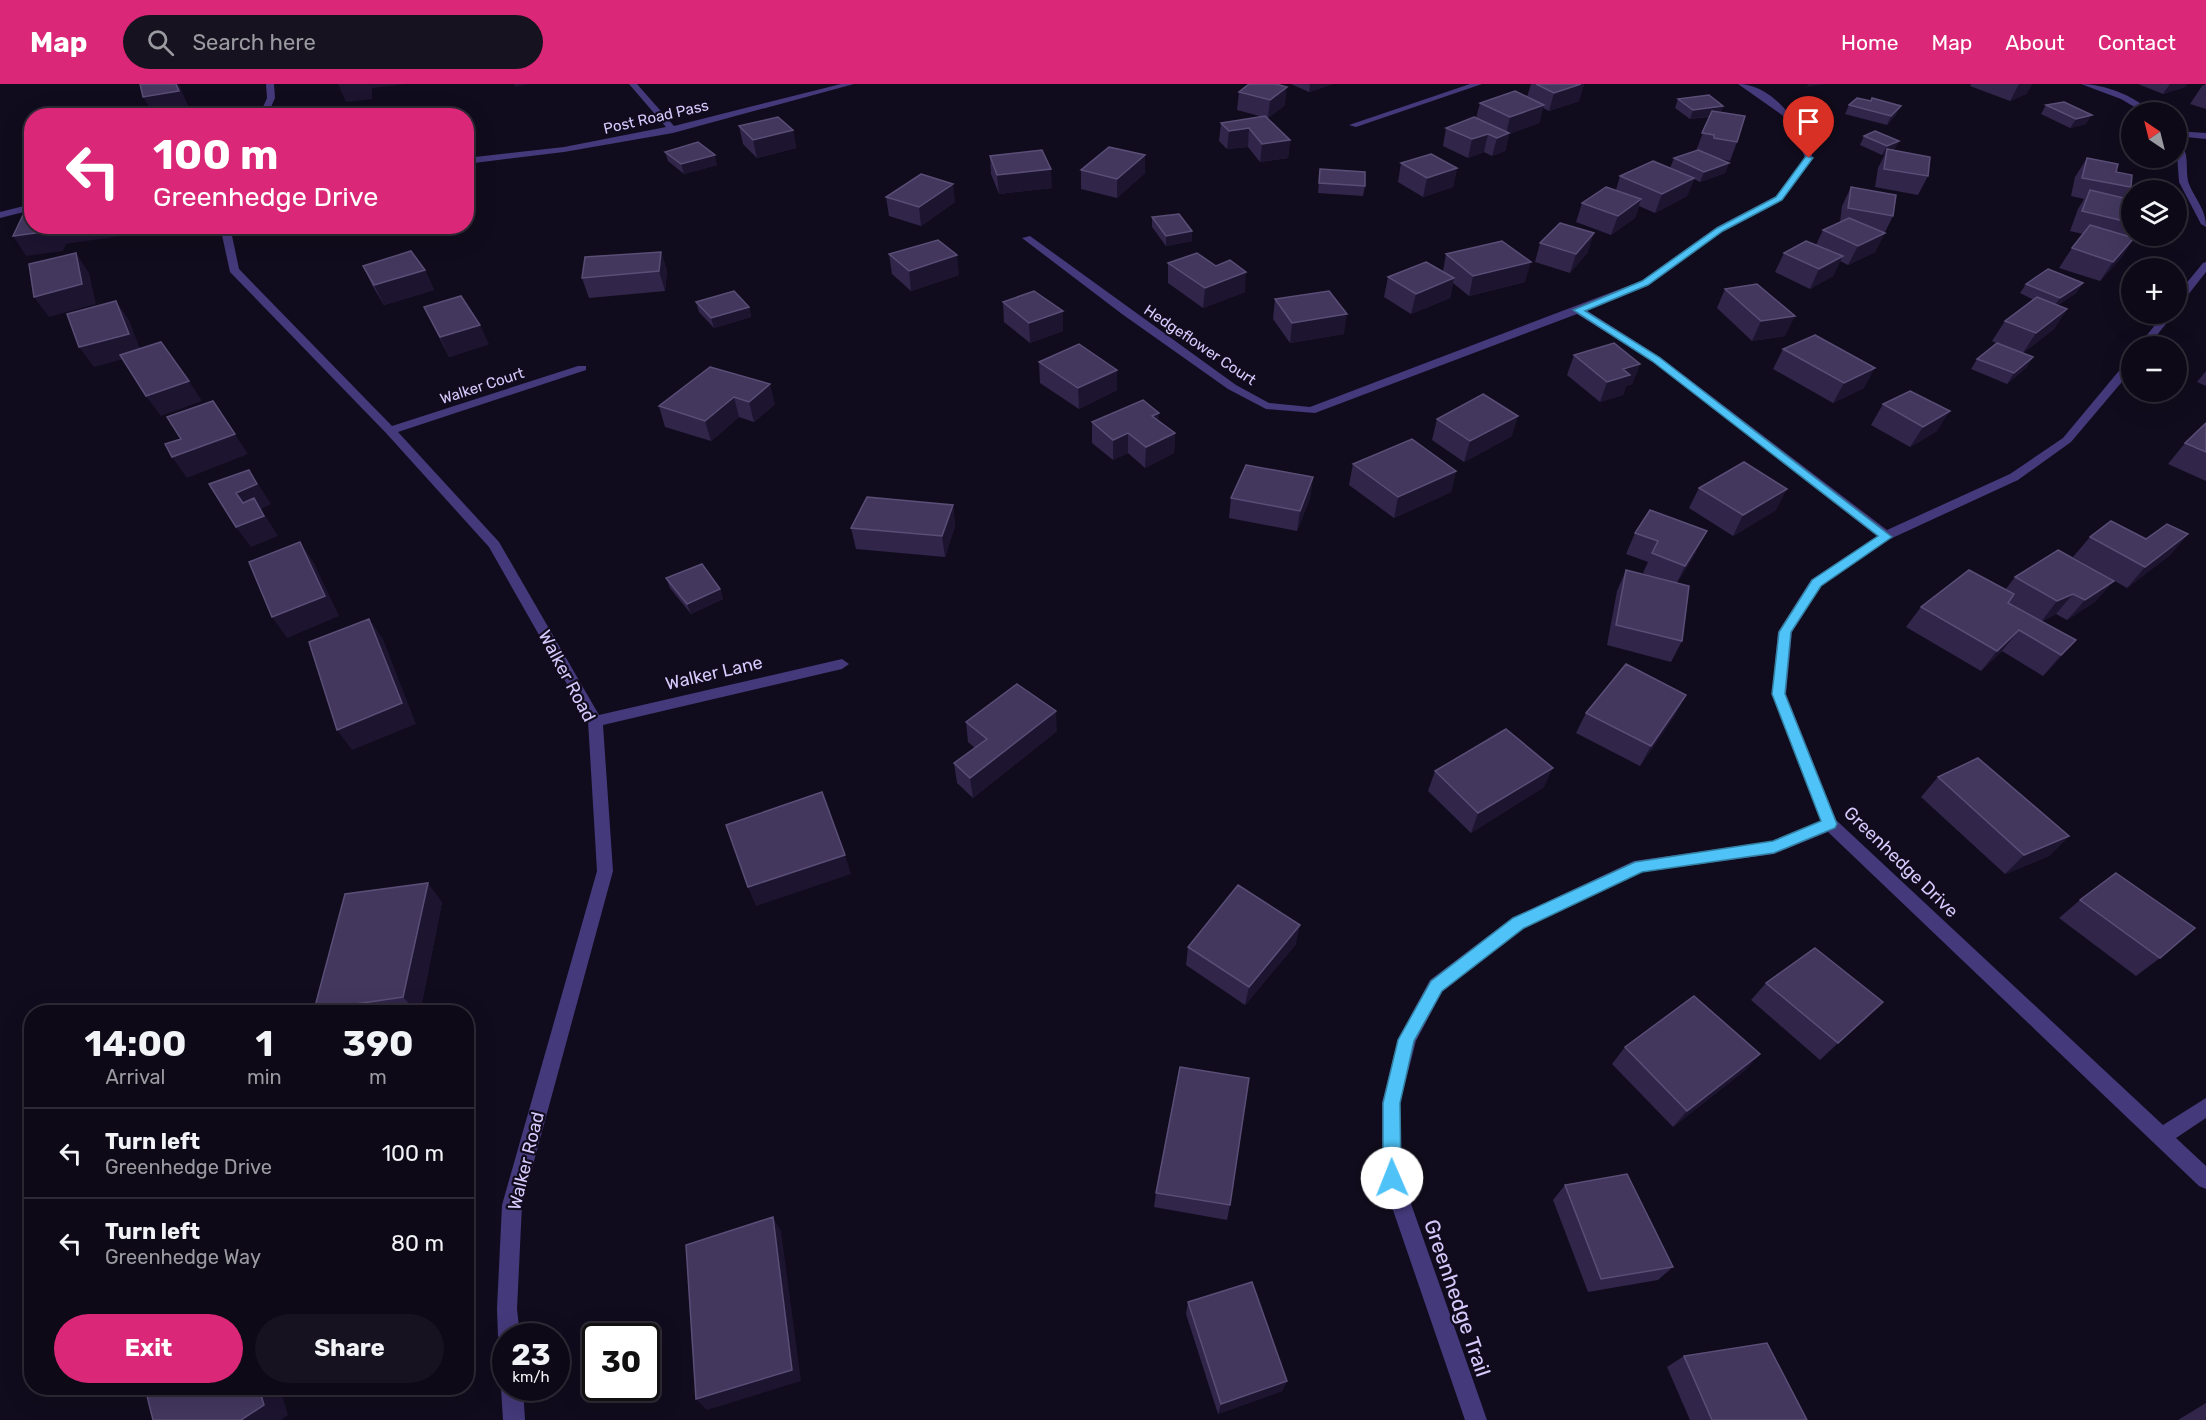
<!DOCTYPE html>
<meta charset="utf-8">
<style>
body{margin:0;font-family:Rubik,sans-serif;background:#16121f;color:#f1f3f6;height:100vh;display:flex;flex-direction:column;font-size:22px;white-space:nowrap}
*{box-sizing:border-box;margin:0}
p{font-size:20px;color:#9a9aa1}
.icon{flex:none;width:33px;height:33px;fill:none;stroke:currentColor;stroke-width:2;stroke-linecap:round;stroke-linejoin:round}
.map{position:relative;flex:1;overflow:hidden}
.details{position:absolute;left:24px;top:921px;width:450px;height:390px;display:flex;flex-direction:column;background:#0d0916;border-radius:24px;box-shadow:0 6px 24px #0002,0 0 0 2px #2d2a35}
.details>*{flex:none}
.guide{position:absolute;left:24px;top:24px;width:450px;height:126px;border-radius:24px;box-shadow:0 6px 24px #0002,0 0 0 2px #2d2a35;background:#db2777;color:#fff;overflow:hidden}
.needle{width:39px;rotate:325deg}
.tools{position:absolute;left:2121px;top:18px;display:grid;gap:12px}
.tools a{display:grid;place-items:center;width:66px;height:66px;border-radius:50%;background:#0d0916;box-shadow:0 6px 24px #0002,0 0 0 2px #2d2a35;font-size:30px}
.speed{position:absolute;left:492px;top:1239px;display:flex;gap:12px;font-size:30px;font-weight:700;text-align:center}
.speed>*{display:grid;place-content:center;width:78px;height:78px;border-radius:50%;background:#0d0916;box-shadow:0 6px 24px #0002,0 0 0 2px #2d2a35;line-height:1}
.speed small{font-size:15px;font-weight:400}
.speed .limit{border:3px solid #111;border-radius:9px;background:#fff;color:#111}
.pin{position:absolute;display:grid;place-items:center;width:51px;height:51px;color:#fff;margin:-62px -26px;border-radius:50% 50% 50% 0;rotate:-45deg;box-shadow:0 0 6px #0007}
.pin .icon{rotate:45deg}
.me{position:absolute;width:66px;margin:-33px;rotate:359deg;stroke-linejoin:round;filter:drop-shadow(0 0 4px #0008)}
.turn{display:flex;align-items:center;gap:21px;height:126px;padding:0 30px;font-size:27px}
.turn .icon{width:78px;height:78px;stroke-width:2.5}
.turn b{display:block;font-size:42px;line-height:51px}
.eta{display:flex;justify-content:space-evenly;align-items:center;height:102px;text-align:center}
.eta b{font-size:36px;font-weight:700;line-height:42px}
.action{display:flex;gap:12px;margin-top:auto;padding:12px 30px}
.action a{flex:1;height:69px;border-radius:36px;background:#db2777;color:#fff;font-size:24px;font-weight:700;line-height:69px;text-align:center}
.action a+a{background:#16121f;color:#f1f3f6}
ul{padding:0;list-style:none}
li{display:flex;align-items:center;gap:18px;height:90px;padding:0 30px;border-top:2px solid #2d2a35}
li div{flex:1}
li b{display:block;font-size:22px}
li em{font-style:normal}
header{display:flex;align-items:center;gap:36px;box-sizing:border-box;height:84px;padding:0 30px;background:#db2777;color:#fff}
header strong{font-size:28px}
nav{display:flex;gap:33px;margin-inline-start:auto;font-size:21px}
.search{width:420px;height:54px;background:#16121f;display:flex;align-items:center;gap:15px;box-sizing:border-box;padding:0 21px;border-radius:33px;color:#9a9aa1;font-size:22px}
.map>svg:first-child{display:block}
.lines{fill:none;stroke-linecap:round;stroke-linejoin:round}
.street{fill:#44397a;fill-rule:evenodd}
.wall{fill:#31254a}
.shaded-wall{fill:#1d1430}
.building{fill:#43375e;stroke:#5a4e77;stroke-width:1.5}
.route{fill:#4fc3f7;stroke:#337fa1;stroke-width:1.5}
.labels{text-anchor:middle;stroke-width:4.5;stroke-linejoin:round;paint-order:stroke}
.far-street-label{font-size:15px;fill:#d6cafd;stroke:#110c1d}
.street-label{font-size:18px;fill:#d6cafd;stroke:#110c1d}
.near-street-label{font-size:21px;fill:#d6cafd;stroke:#110c1d}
</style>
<header>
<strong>Map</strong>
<div class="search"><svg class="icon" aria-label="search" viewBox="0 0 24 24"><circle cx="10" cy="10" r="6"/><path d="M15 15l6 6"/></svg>Search here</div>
<nav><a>Home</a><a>Map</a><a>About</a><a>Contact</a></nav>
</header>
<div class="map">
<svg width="2206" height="1336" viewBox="0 0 2206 1336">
<rect width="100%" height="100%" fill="#110c1d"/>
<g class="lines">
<!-- street -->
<path class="street" d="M266 0H274L275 14 267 32H259L267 14Z
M629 0H637L674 42 841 0H854L673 49 564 68 466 80V74L564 63 666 43Z
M1470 0H1482L1356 43 1349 41Z
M1738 0C1774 0 1803 43 1813 74L1782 116 1723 147 1649 201 1586 226 1660 273 1887 446 2010 390 2063 354 2128 276 2132 275V286L2071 358 2018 396 1890 455 1821 502 1792 548 1786 610 1836 736 2163 1041 2206 1014V1034L2176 1054 2206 1082V1105L2199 1102 1828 748 1774 770 1642 788 1524 844 1442 908 1416 957 1400 1019 1402 1094 1487 1336H1465L1382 1094V1019L1398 955 1430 896 1512 834 1634 777 1773 757 1821 737 1772 610 1778 548 1811 496 1877 452 1652 277 1577 230 1315 329 1266 325 1228 305 1122 230 1022 154 1030 152 1236 301 1269 319 1310 323 1641 197 1717 143 1776 112 1805 74 1795 48 1782 31Z
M2081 0C2105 0 2134 12 2152 28H2143L2121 15Z
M2176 47 2206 49V55L2176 52Z
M2176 57C2192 66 2184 85 2189 100 2195 115 2206 125 2206 143L2201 140 2179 98Z
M32 120V126L0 134V128Z
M220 142H230L239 185 392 342 578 282H586V286L398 348 499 458 599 631 842 575 849 580 842 585 603 641 613 787 522 1121 517 1225 520 1252H506V1261L502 1259 498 1252 497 1225 502 1121 597 787 588 637 489 463 386 349 230 188Z
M2206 178V188L2180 221 2176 222V212L2203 179Z
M2164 230H2174L2148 262H2138Z
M504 1296 506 1304H523L525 1336H503L501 1304Z"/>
</g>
<!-- wall -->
<path class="wall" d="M1291 0H1333L1309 8Z
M1531 0H1584L1579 17 1549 27 1543 24 1539 39 1509 50 1505 67 1492 72 1484 68 1468 74 1443 62 1446 44 1476 34 1480 19 1527 13Z
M1971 0H2032L2026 10 2010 17 1970 2Z
M2138 0H2187L2185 3 2163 10Z
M2206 0V25L2190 20 2202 2Z
M1239 8 1285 21 1268 34H1267L1290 56 1288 74 1260 78 1248 63 1227 65 1219 57 1221 39 1263 33 1237 26Z
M1678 15 1723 22 1721 28 1737 58 1730 77 1717 74 1729 79 1725 89 1700 98 1694 95 1687 112 1655 129 1639 122 1635 134 1611 151 1576 138 1582 119 1616 106 1620 92 1670 84 1674 74 1696 67 1709 33 1690 35 1675 24Z
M1871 17 1896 31 1887 41 1845 30 1849 21Z
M2046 21 2086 40 2070 44 2041 30Z
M739 42 793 46 796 64 757 74 743 60Z
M1864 52 1899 57 1894 66H1893L1928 92 1918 111 1875 103 1878 84 1885 70 1882 71 1860 61Z
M665 68 717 81 684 90 668 77Z
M1145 71V89L1117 114 1081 105V86Z
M990 72 1052 104 999 110 991 90Z
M2087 74 2116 88 2131 103 2124 114 2129 126H2132V150L2130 153 2134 154 2121 174 2100 197 2059 184 2072 164 2083 150 2070 147 2078 125 2084 115 2071 112 2075 93Z
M1401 79 1457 84 1453 103 1423 113 1398 98Z
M1320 85 1365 102 1363 112 1318 109Z
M1851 103 1893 132 1875 168 1848 181 1840 177 1833 192 1810 205 1775 188 1784 169 1816 161 1823 146 1840 138 1842 122Z
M886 113 955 118 921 142 889 132Z
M1152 133 1192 157 1166 162 1152 143Z
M1540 159 1588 168 1570 189 1535 178Z
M661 168 667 187 665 207 589 214 582 194Z
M889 170 959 191 911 207 892 190Z
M1446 170 1525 198 1469 212 1453 199 1450 214 1411 230 1384 213 1388 193 1443 187Z
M1168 179 1245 208 1203 224 1168 199Z
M363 182 425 186 434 206 384 221 372 201Z
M2083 199 2076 209 2058 221 2067 225 2054 245 2023 269 2027 283 2007 300 1971 285 1977 275 1996 259 1992 257 2005 237 2034 216 2020 209 2026 200Z
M1725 205 1785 252 1752 257 1717 224Z
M1275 215 1344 250 1290 259 1273 235Z
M696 218 749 223 751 233 714 244 699 228Z
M1003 218 1063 247 1030 259 1004 238Z
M424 223 489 260 449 273Z
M1783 265 1864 304 1833 319 1773 285Z
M1574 271 1640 280 1632 300 1626 302 1623 311 1600 318 1567 291Z
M1039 278 1117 306 1079 325 1040 299Z
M710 283 775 320 754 338 739 333 711 357 665 343 659 322Z
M2206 287V302L2197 298Z
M1883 320 1937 347 1910 363 1871 341Z
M1437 335 1512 352 1464 378 1432 356Z
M1159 337 1175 349 1174 369 1145 384 1128 369 1113 376 1092 359V338Z
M2206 339V397L2168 380 2185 359Z
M1353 380 1456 387 1451 408 1394 434 1349 401Z
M1313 393 1310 414 1297 447 1229 434 1231 414Z
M1699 404 1776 426 1733 452 1689 424Z
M953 421 955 442 945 473 856 465 851 444Z
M1635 449 1696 468 1677 499 1682 557 1671 578 1607 561 1617 507 1626 486 1651 493 1643 489 1648 478 1626 470Z
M2188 450 2170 471 2127 504 2073 473 2090 453 2146 455Z
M2058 466 2096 517 2067 536 2056 530 2042 537 2076 556 2058 576 2043 592 2002 567 1981 587 1906 543 1921 523 2005 506 2015 493Z
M666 494 720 505 723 515 691 530 670 504Z
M1686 611 1675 631 1640 682 1576 649 1586 629Z
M966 638 1057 647 973 714 957 699 954 679 975 664 968 658Z
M1435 687 1544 703 1471 749 1428 707Z
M1938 693 2069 752 2049 772 2005 790 1921 713Z
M2080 816 2160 874 2136 892 2059 834Z
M442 818 420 928H316L314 926Z
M1296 860 1245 921 1186 881 1188 863Z
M1766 899 1883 918 1820 976 1751 916Z
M1625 963 1760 970 1744 987 1673 1043 1612 980Z
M1565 1101 1673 1183 1658 1196 1588 1208 1553 1116Z
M1156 1109 1230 1121 1227 1136 1154 1123Z
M1188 1218 1287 1297 1282 1307 1218 1330 1186 1230Z
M1684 1272 1807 1336H1690L1667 1283Z
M2206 1319V1336H2178Z"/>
<!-- shaded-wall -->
<path class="shaded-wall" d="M176 0H179L181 5 189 24 154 31 143 13Z
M338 0H406L372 4V15L346 18Z
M514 0H528L515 3Z
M1310 0H1333L1309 8Z
M1581 0H1584L1579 17 1549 27 1554 9Z
M1808 0H1824L1807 3Z
M2019 0H2032L2026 10 2010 17Z
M2170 0H2187L2185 3 2163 10Z
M1287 3 1285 21 1268 34 1270 16Z
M1544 21 1539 39 1509 50 1505 67 1492 72 1497 54 1506 50 1510 33Z
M1723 22 1720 31 1690 35 1693 26Z
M1901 22 1896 31 1887 41 1891 32Z
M2092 31 2086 40 2070 44 2076 35Z
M1249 44 1248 63 1227 65 1229 47Z
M793 46 796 64 757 74 753 56Z
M1488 50 1484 68 1468 74 1472 55Z
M1290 56 1288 74 1260 78 1262 60Z
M1899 57 1894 66 1887 69V65L1885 70 1882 71 1887 62Z
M715 71 717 81 684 90 681 80Z
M1145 71V89L1117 114V95Z
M1729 79 1725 89 1700 98 1704 88Z
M1457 84 1453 103 1423 113 1427 94Z
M1051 85 1052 104 999 110 997 91Z
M1694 94 1687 112 1655 129 1662 110Z
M953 100 955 118 921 142 919 123Z
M1641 115 1635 134 1611 151 1618 132Z
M52 142H123L120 152 66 160 63 167 26 172 13 152Z
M303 142H329L306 149Z
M1192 147V157L1166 162V152Z
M1594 149 1588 168 1570 189 1576 170Z
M1885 149 1875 168 1848 181 1858 162Z
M2134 154 2121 174 2100 197 2113 178Z
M661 168 667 187 665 207 659 187Z
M76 169 89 189 96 220 49 233 34 213Z
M957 171 959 191 911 207 909 187Z
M1843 172 1833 192 1810 205 1819 185Z
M1531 178 1525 198 1469 212 1473 192Z
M425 186 434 206 384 221 374 201Z
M1246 188 1245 208 1203 224 1205 204Z
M1454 194 1450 214 1411 230 1416 210Z
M2083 199 2076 209 2053 224 2060 214Z
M116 217 129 236 142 270 94 283 79 263Z
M749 223 751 233 714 244 711 234Z
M2067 225 2054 245 2023 269 2036 249Z
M1063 227V247L1030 259 1029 239Z
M1347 230 1344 250 1290 259 1292 239Z
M1795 232 1785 252 1752 257 1761 237Z
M480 241 489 260 449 273 440 253Z
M2033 273 2027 283 2007 300 2014 289Z
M1640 280 1632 300 1626 302 1623 311 1600 318 1607 298 1623 285Z
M1875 284 1864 304 1833 319 1844 299Z
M1117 286V306L1079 325 1078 304Z
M189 297 202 317 161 332 146 312Z
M770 300 775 320 754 338 749 318Z
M734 313 739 333 711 357 705 337Z
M213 317 248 370 187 394 172 373Z
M1950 327 1937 347 1910 363 1923 343Z
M1159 329 1158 349 1152 332Z
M1518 332 1512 352 1464 378 1470 357Z
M1128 349V369L1113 376V356Z
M1175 349 1174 369 1145 384 1146 363Z
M249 386 271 420 261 425 278 452 251 463 236 443 250 429 236 409Z
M1456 387 1451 408 1394 434 1398 413Z
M1313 393 1310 414 1297 447 1300 427Z
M1787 405 1776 426 1733 452 1743 431Z
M953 421 955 442 945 473 942 452Z
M1707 447 1696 468 1675 502 1685 482Z
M2188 450 2170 471 2127 504 2145 483Z
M300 458 314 479 339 532 287 554 272 533Z
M2114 497 2096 517 2067 536 2085 516Z
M720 505 723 515 691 530 687 520Z
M2073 510 2056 530 2041 538 2057 517Z
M369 535 383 555 416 640 352 666 337 646Z
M2019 546 2002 567 1981 587 1997 567Z
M2076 556 2058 576 2043 592 2061 571Z
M1686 611 1675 631 1640 682 1651 662Z
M1056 627 1057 647 973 714 970 694Z
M1553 684 1544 703 1471 749 1478 729Z
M2069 752 2049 772 2005 790 2024 771Z
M845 771 851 790 756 822 748 803Z
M428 799 442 818 420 928H417L403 913Z
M1300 841 1296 860 1245 921 1249 903Z
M1883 918 1865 936 1820 976 1838 959Z
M1760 970 1744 987 1673 1043 1687 1027Z
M773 1133 781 1147 801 1297 707 1326 696 1315Z
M1287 1297 1282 1307 1218 1330 1221 1320Z
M259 1304H280L288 1331 281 1336H241Z"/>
<!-- building -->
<path class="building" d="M140 0H176L179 7 143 13Z
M1249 0H1276L1287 3 1270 16 1239 8Z
M1536 0H1581L1554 9Z
M1515 7 1544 21 1510 33 1480 19Z
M1709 11 1723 22 1693 26 1678 15Z
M1857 14 1871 17 1872 14 1901 22 1891 32 1849 21Z
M2064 18 2092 31 2076 35 2046 21Z
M1712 27 1745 32 1737 58 1714 54V51L1702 49Z
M1265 32 1290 56 1262 60 1249 44 1229 47 1221 39Z
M778 33 793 46 753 56 739 42Z
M1474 33 1509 49 1497 54 1488 50 1472 55 1446 44Z
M1875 47 1899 57 1887 62 1864 52Z
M698 58 715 71 681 80 665 68Z
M1109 63 1145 71 1117 95 1081 86Z
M1887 65 1930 73 1928 92 1884 85Z
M1042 66 1051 85 997 91 990 72Z
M1698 66 1729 79 1704 88 1674 74Z
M1431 70 1457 84 1427 94 1401 79Z
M2087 74 2118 80 2116 88 2132 91 2131 103 2082 94Z
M1653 77 1694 94 1662 110 1620 92Z
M1320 85 1365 88V102L1319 99Z
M921 90 953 100 919 123 886 113Z
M1606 103 1641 115 1618 132 1582 119Z
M1851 103 1896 111 1893 132 1848 124Z
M2090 106 2132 116 2129 126H2132V139L2082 127Z
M32 126V142H52L50 147 13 152 25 127Z
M1179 130 1192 147 1166 152 1152 133Z
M1849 134 1885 149 1858 162 1823 146Z
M1560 139 1594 149 1576 170 1540 159Z
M2090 141 2134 154 2113 178 2072 164Z
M938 156 957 171 909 187 889 170Z
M1502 157 1531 178 1473 192 1446 170Z
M1806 157 1843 172 1819 185 1784 169Z
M411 167 425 186 374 201 363 182Z
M661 168 659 187 582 194 585 173Z
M76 169 82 200 34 213 29 180Z
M1197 169 1216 182 1230 176 1246 188 1205 204 1168 179Z
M1426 178 1454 194 1416 210 1388 193Z
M2048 185 2083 199 2060 214 2026 200Z
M1757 200 1795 232 1761 237 1725 205Z
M734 207 749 223 711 234 696 218Z
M1034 207 1063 227 1029 239 1003 218Z
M1329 207 1347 230 1292 239 1275 215Z
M461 212 480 241 440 253 424 223Z
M2037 213 2067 225 2036 249 2005 237Z
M116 217 129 250 79 263 67 230Z
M1815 251 1875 284 1844 299 1783 265Z
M161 258 189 297 146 312 120 271Z
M1614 259 1640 280 1623 285 1630 291 1607 298 1574 271Z
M1997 259 2033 273 2014 289 1977 275Z
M1079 260 1117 286 1078 304 1039 278Z
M710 283 770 300 749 318 734 313 705 337 659 322Z
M1910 307 1950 327 1923 343 1883 320Z
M1483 310 1518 332 1470 357 1437 335Z
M1143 316 1159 329 1152 332 1175 349 1146 363 1128 349 1113 356 1092 338Z
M213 317 235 350 172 373 165 360 181 355 167 333Z
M2206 339V368L2185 359Z
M1412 355 1456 387 1398 413 1353 380Z
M1744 378 1787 405 1743 431 1699 404Z
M1246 381 1313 393 1300 427 1231 414Z
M249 386 257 400 236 409 243 419 254 414 264 432 236 443 209 400Z
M867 413 953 421 942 452 851 444Z
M1650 426 1707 447 1685 482 1652 469 1658 457 1635 449Z
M2111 437 2146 455 2167 440 2188 450 2145 483 2090 453Z
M300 458 325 512 272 533 249 478Z
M2058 466 2114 497 2085 516 2073 510 2057 517 2015 493Z
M702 480 720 505 687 520 666 494Z
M1626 486 1689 502 1682 557 1616 541Z
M1969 486 2014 510 2008 519 2076 556 2061 571 2019 546 1997 567 1921 523Z
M369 535 402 619 337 646 309 558Z
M1626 580 1686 611 1651 662 1586 629Z
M1017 600 1056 627 970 694 954 679 987 655 966 638Z
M1506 645 1553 684 1478 729 1435 687Z
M1978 674 2069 752 2024 771 1938 693Z
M822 708 845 771 748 803 726 741Z
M2116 789 2195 844 2160 874 2080 816Z
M428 799 403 913 314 926 345 810Z
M1238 801 1300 841 1249 903 1188 863Z
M1815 864 1883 918 1838 959 1766 899Z
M1694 912 1760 970 1687 1027 1625 963Z
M1180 983 1249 994 1230 1121 1156 1109Z
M1627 1090 1673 1183 1601 1195 1565 1101Z
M773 1133 792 1286 696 1315 686 1161Z
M1252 1198 1287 1297 1221 1320 1188 1218Z
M1767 1259 1807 1336H1712L1684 1272Z
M145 1304H259L264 1321 241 1336H153Z"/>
<!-- route -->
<path class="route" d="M1806 72 1813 74 1782 116 1723 147 1648 201 1585 227 1659 273 1892 453 1821 502 1791 548 1785 610 1837 740 1835 744 1774 769 1642 788 1524 844 1442 907 1414 957 1400 1019 1401 1094 1398 1100 1392 1102 1386 1100 1383 1094V1019L1398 956 1431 897 1513 834 1635 778 1773 757 1821 737 1772 610 1779 548 1812 496 1878 452 1652 277 1573 226 1642 197 1717 144 1776 113Z"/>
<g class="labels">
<!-- far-street labels -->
<g class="far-street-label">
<text transform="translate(656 33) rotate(-13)" y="5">Post Road Pass</text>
<text transform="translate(1200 261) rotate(34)" y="5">Hedgeflower Court</text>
<text transform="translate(482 302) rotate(-18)" y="5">Walker Court</text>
</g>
<!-- street labels -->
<g class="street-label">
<text transform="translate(714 589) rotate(-13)" y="6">Walker Lane</text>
<text transform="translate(567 592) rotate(62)" y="6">Walker Road</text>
<text transform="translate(1901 778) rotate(44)" y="6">Greenhedge Drive</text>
<text transform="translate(526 1077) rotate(-76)" y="6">Walker Road</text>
</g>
<!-- near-street labels -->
<g class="near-street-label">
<text transform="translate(1457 1214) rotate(71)" y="7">Greenhedge Trail</text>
</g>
</g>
</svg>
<div class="tools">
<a><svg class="needle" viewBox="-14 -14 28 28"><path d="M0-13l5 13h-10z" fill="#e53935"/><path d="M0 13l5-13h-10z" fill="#9a9aa1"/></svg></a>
<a><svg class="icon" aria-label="layers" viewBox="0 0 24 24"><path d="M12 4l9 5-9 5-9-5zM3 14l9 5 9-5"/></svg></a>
<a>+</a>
<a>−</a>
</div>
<div class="speed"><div>23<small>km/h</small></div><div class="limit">30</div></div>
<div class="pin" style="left:1809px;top:74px;background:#d93025"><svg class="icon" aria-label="arrive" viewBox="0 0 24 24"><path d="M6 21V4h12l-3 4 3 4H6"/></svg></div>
<svg class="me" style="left:1392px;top:1094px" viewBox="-20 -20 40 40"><circle r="19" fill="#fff"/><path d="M0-13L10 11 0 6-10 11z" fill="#4fc3f7"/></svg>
<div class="guide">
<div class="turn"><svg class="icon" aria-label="left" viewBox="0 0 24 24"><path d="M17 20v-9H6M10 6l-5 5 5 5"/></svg><div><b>100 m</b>Greenhedge Drive</div></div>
</div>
<section class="details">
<div class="eta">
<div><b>14:00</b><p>Arrival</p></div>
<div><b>1</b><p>min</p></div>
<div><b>390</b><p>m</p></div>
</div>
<ul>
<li><svg class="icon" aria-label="left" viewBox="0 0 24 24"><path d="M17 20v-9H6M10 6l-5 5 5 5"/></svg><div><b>Turn left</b><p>Greenhedge Drive</p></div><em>100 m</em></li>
<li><svg class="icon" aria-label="left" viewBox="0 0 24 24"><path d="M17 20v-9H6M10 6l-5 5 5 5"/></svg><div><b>Turn left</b><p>Greenhedge Way</p></div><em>80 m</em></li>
</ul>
<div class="action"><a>Exit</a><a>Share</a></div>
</section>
</div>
